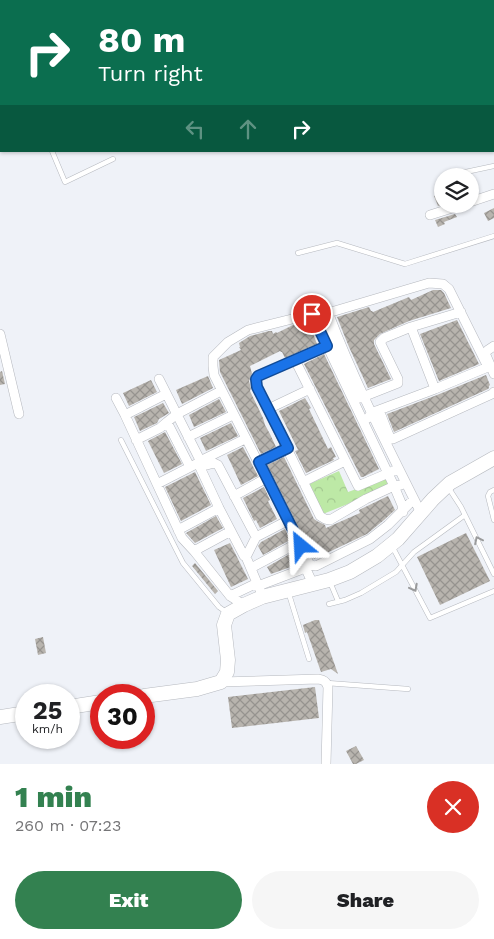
<!DOCTYPE html>
<meta charset="utf-8">
<style>
body{margin:0;font-family:"Work Sans",sans-serif;background:#f6f6f6;color:#202124;height:100vh;display:flex;flex-direction:column;font-size:19px;white-space:nowrap}
*{box-sizing:border-box;margin:0}
p{font-size:16px;color:#757577}
.icon{flex:none;width:28px;height:28px;fill:none;stroke:currentColor;stroke-width:2;stroke-linecap:round;stroke-linejoin:round}
.map{position:relative;height:764px;overflow:hidden}
.drawer{display:flex;flex-direction:column;background:#fff;flex:1}
.drawer>*{flex:none}
.top-card{position:absolute;left:0px;top:0px;width:495px;height:152px;box-shadow:0 1px 4px #0004;background:#0b6e4f;color:#fff;overflow:hidden}
.controls{position:absolute;left:434px;top:168px;display:grid;gap:10px}
.controls a{display:grid;place-items:center;width:45px;height:45px;border-radius:50%;background:#fff;box-shadow:0 1px 4px #0004;font-size:25px}
.speed{position:absolute;left:15px;top:684px;display:flex;gap:10px;font-size:25px;font-weight:700;text-align:center}
.speed>*{display:grid;place-content:center;width:65px;height:65px;border-radius:50%;background:#fff;box-shadow:0 1px 4px #0004;line-height:1}
.speed small{font-size:12px;font-weight:400}
.speed .limit{border:8px solid #d22;background:#fff;color:#111}
.pin{position:absolute;display:grid;place-items:center;width:42px;height:42px;color:#fff;margin:-21px;border:2px solid #fff;border-radius:50%;box-shadow:0 1px 5px #0007}
.me{position:absolute;width:55px;margin:-28px;rotate:333deg;stroke-linejoin:round;filter:drop-shadow(0 0 4px #0008)}
.turn{display:flex;align-items:center;gap:18px;height:105px;padding:0 15px;font-size:22px}
.turn .icon{width:65px;height:65px;stroke-width:2.5}
.turn b{display:block;font-size:35px;line-height:42px}
.lanes{display:flex;align-items:center;height:48px;padding:0 15px;background:#0003;justify-content:center;gap:25px;direction:ltr}
.lanes .off{opacity:.35}
.round{display:grid;place-items:center;flex:none;width:52px;height:52px;border-radius:26px;background:#f6f6f6}
.summary{display:flex;align-items:center;justify-content:space-between;height:85px;padding:0 15px}
h1{font-size:30px;font-weight:800;line-height:38px;color:#338150}
.cta{display:flex;gap:10px;margin-top:auto;padding:10px 15px}
.cta a{flex:1;height:58px;border-radius:30px;background:#338150;color:#fff;font-size:20px;font-weight:800;line-height:58px;text-align:center}
.cta a+a{background:#f6f6f6;color:#202124}
.map>svg:first-child{display:block}
.park{fill:url(#park-crowns)}
.building{fill:url(#building-cross-hatch)}
.lines{fill:none;stroke-linecap:round;stroke-linejoin:round}
.lane-casing{stroke:#b6b9bf;stroke-width:5.5}
.street-casing{stroke:#b6b9bf;stroke-width:10}
.primary-casing{stroke:#b6b9bf;stroke-width:15}
.lane{stroke:#fff;stroke-width:4.5}
.street{stroke:#fff;stroke-width:9}
.primary{stroke:#fff;stroke-width:14}
.oneway{stroke:#9a9b9c}
.route-casing{stroke:#114b97;stroke-width:12}
.route{stroke:#1a73e8;stroke-width:9}
</style>
<div class="map">
<svg width="494" height="764" viewBox="0 0 494 764">
<defs>
<pattern id="park-crowns" width="20" height="18" patternUnits="userSpaceOnUse" patternTransform="scale(1.25)"><rect width="20" height="18" fill="#bde9a6"/><path d="M2 6a3 3 0 1 1 6 0M12 15a3 3 0 1 1 6 0" fill="none" stroke="#a3c890"/></pattern>
<pattern id="building-cross-hatch" width="8" height="8" patternUnits="userSpaceOnUse" patternTransform="scale(1.25)"><rect width="8" height="8" fill="#b8b4ae"/><path d="M0 0l8 8M0 8l8-8" fill="none" stroke="#96938f"/></pattern>
</defs>
<rect width="100%" height="100%" fill="#eff2f8"/>
<!-- park -->
<path class="park" d="M339 471 348 492 387 478 390 487 323 514 307 485Z"/>
<!-- building -->
<path class="building" d="M440 194 442 204H444L438 206 434 196Z
M494 208V218L488 221 484 213Z
M455 214 457 217 444 222 445 224 438 227 435 220Z
M433 290H441L444 293 451 308 409 321 380 334 374 340V344L391 379 368 388 349 347 337 317 369 307 371 311H372L373 312 409 297 411 300Z
M457 320 479 364 439 381 420 334Z
M309 321 313 331H312L317 344 285 358 282 352H281L280 351 250 366 252 374 249 381 251 388 250 391 263 418 265 425 270 434 276 447 261 454 220 372 219 360 241 350 239 347H240L239 343 250 336 269 331H272L273 334 276 332 277 333 293 325Z
M324 354 379 469 363 477H361L304 364Z
M2 371 5 384 0 385V372Z
M486 375 490 385 489 386V388L488 389 394 432 387 414 437 395Z
M208 376 213 388 182 404 176 390Z
M151 380 157 392 129 406 123 393Z
M305 398 311 408 309 409 328 449 331 447 336 457 333 458 334 460 306 473 295 451 298 450 279 411Z
M219 399 226 412 194 427 189 415Z
M163 403 169 413 159 419 157 423 140 431 134 417Z
M231 423 238 436 206 451 200 438Z
M165 432 182 464 164 473 148 441Z
M243 447 258 476 241 485 227 455Z
M284 457 314 519 317 521 325 525 326 528 360 513 359 510 388 496 395 510 384 520 367 534 314 559 267 465Z
M195 472 211 505 181 521 165 487Z
M264 487 270 500 268 501 277 519 260 528 256 520 254 521 243 498Z
M216 516 223 528 195 543 187 534 186 533Z
M285 529 290 540 263 555 258 546 261 542Z
M466 533 490 581 440 605 417 557Z
M230 543 248 579 231 587 214 550Z
M293 552V555L296 565 271 574 267 567Z
M195 563 218 591 215 594 192 566Z
M315 620H319L338 674 331 669 321 672 307 632 305 633 303 625Z
M43 637 46 653 38 655 35 639Z
M315 687 319 718 232 728 228 697Z
M356 746 364 760 356 764H353L346 751Z"/>
<g class="lines">
<!-- lane casing -->
<g class="lane-casing">
<path id="lane" d="M52 151 65 182 113 159
M461 173 494 166
M298 253 337 243 405 264 494 236
M121 440 183 563 219 607 226 612
M448 487 461 507 494 574
M494 490 490 492 488 496 494 520
M392 546 430 618 494 591
M330 582 338 601
M288 591 309 659
M329 604 345 600 361 593 396 572 414 552 465 515
M327 683 408 689"/>
</g>
<!-- street casing -->
<g class="street-casing">
<path id="street" d="M37 0 38 1
M167 0 168 1
M112 1 115 0
M436 1 438 0
M485 1 487 0
M0 59 1 61
M470 202 494 194
M430 215 465 204
M328 312C354 381 388 447 421 513
M411 327 461 312
M0 334 19 414
M339 341 295 360 358 486 398 469
M494 346 488 350 485 353 494 374
M295 360 258 376 256 379 255 383 320 516 325 519 330 520 366 499 394 486 401 485 405 482
M159 379 202 464 207 465 214 463 218 465 256 537 246 557 260 590
M166 394 125 415 182 538 194 551
M356 394 333 343 321 315 429 283 443 284 449 289 488 367 435 389 379 410 372 412 368 418
M116 398 125 415
M360 398 398 383V379L380 342 384 338 411 327 435 389
M268 409 310 389
M379 410 388 433 391 439H393L492 394 494 392
M167 422 190 467
M188 437 231 416
M136 440 160 428 167 422 177 414 219 392
M200 461 243 440
M259 462 288 448
M303 482 345 461
M157 484 198 463 219 508 244 556 246 557
M234 496 263 480
M403 512 402 505 394 486 312 314 248 330 228 342 213 357V366L214 375 310 565 316 566 370 539 388 525 414 499
M178 530 219 508
M231 531 194 551 230 596 244 605
M256 537 283 523
M303 563 313 584
M251 568 294 545
M258 586 300 570C305 564 302 561 299 555
M230 596 257 583
M221 682 318 679C324 680 326 681 328 687L326 764"/>
</g>
<!-- primary casing -->
<g class="primary-casing">
<path id="primary" d="M144 696 197 689 221 682 227 672 228 660 224 625 228 614 244 605 262 597 329 580 350 572 377 556 398 539 433 499 450 483 494 458
M69 707 101 702
M0 717 26 713"/>
</g>
<!-- lane -->
<use href="#lane" class="lane"/>
<!-- street -->
<use href="#street" class="street"/>
<!-- primary -->
<use href="#primary" class="primary"/>
</g>
<!-- one-way arrows -->
<defs><path id="oneway-chevron" d="M-2-3.5L2.5 0L-2 3.5" fill="none" stroke-width="1.6" stroke-linecap="round" stroke-linejoin="round" transform="scale(1.25)"/></defs>
<g class="oneway">
<use href="#oneway-chevron" transform="translate(478 540) rotate(-116)"/>
<use href="#oneway-chevron" transform="translate(414 588) rotate(62)"/>
</g>
<g class="lines">
<!-- route casing -->
<g class="route-casing">
<path id="route" d="M301 546 259 462 288 448 257 387 256 379 258 376 327 346 312 314"/>
</g>
<!-- route -->
<use href="#route" class="route"/>
</g>
</svg>
<div class="controls">
<a><svg class="icon" aria-label="layers" viewBox="0 0 24 24"><path d="M12 4l9 5-9 5-9-5zM3 14l9 5 9-5"/></svg></a>
</div>
<div class="speed"><div>25<small>km/h</small></div><div class="limit">30</div></div>
<div class="pin" style="left:312px;top:314px;background:#d93025"><svg class="icon" aria-label="arrive" viewBox="0 0 24 24"><path d="M6 21V4h12l-3 4 3 4H6"/></svg></div>
<svg class="me" style="left:301px;top:546px" viewBox="-20 -20 40 40"><path d="M0-17L14 15 0 8-14 15z" fill="#1a73e8" stroke="#fff" stroke-width="4"/></svg>
<div class="top-card">
<div class="turn"><svg class="icon" aria-label="right" viewBox="0 0 24 24"><path d="M7 20v-9h11M14 6l5 5-5 5"/></svg><div><b>80 m</b>Turn right</div></div>
<div class="lanes"><svg class="icon off" aria-label="left" viewBox="0 0 24 24"><path d="M17 20v-9H6M10 6l-5 5 5 5"/></svg><svg class="icon off" aria-label="ahead" viewBox="0 0 24 24"><path d="M12 20V5M6 11l6-6 6 6"/></svg><svg class="icon" aria-label="right" viewBox="0 0 24 24"><path d="M7 20v-9h11M14 6l5 5-5 5"/></svg></div>
</div>
</div>
<section class="drawer">
<div class="summary"><div><h1>1 min</h1><p>260 m · 07:23</p></div><a class="round" style="background:#d93025;color:#fff"><svg class="icon" aria-label="close" viewBox="0 0 24 24"><path d="M6 6l12 12M18 6L6 18"/></svg></a></div>
<div class="cta"><a>Exit</a><a>Share</a></div>
</section>
